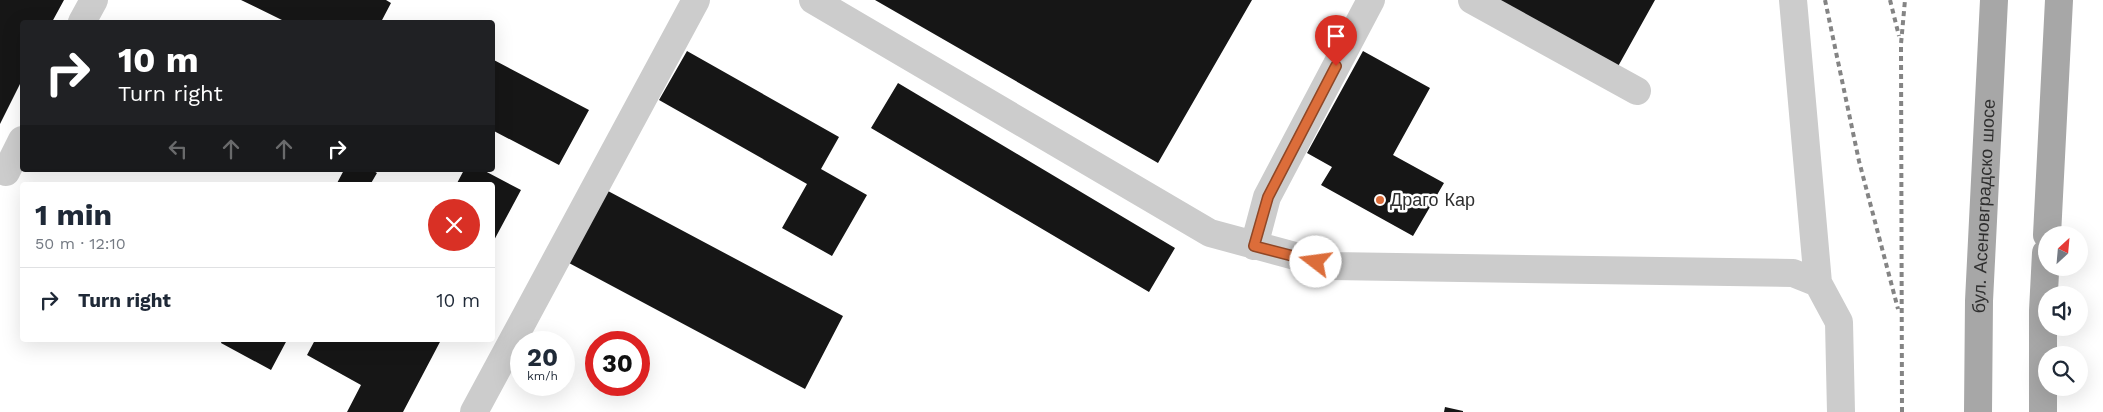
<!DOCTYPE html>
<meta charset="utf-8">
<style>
body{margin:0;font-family:"Work Sans",sans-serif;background:#f6f6f7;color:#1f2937;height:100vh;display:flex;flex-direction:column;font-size:19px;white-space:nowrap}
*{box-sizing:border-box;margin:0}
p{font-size:16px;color:#747a83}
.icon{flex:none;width:28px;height:28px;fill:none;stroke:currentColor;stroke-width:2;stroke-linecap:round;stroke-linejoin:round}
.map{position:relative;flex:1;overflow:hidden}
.side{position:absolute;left:20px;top:182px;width:475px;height:160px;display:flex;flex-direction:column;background:#fff;border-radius:5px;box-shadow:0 5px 20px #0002}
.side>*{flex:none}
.guide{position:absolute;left:20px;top:20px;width:475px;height:152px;border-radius:5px;box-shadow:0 5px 20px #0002;background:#202124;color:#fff;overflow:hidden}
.needle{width:32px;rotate:26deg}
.buttons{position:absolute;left:2038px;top:226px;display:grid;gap:10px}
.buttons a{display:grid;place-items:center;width:50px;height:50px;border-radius:50%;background:#fff;box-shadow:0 5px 20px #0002;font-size:25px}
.speed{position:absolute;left:510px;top:331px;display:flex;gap:10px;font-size:25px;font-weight:700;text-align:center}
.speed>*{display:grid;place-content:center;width:65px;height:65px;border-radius:50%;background:#fff;box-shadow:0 5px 20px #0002;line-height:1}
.speed small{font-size:12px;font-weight:400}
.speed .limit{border:8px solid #d22;background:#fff;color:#111}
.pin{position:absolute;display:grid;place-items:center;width:42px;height:42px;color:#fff;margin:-51px -21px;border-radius:50% 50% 50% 0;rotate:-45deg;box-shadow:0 0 5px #0007}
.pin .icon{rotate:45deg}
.me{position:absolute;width:55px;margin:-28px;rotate:285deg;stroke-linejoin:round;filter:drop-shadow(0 0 4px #0008)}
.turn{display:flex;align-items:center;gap:18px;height:105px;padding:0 15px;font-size:22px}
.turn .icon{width:65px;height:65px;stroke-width:2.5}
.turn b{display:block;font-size:35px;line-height:42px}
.lanes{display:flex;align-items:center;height:48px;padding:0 15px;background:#0003;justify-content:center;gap:25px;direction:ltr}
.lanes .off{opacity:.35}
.round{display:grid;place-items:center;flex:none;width:52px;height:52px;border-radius:26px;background:#f6f6f7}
.headline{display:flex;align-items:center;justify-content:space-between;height:85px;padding:0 15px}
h1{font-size:30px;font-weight:700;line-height:38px}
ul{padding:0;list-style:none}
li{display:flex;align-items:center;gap:15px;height:65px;padding:0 15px;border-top:1px solid #e0e1e3}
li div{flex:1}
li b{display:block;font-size:19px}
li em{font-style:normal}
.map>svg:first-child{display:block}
.building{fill:#161616}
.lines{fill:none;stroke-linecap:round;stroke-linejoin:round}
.minor{stroke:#ccc;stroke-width:28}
.major{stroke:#a7a7a7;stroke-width:28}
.rail{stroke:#848484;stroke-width:4;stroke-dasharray:5 4;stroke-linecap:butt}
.route-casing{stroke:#8f4726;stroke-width:12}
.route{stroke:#dc6d3a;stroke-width:9}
.poi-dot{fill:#dc6d3a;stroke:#fff;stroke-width:2}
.labels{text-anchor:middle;stroke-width:5;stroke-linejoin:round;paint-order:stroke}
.poi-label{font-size:18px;fill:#2f2f2f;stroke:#fff;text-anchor:start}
.street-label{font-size:18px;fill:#2f2f2f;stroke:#fff}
</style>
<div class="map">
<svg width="2103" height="412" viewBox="0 0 2103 412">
<rect width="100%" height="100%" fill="#fff"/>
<!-- building -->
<path class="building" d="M0 0H64L52 22H22V80L0 124Z
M241 0H386L391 3 381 22H286Z
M875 0H1252L1158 163Z
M1493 0H1655L1616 70Z
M687 51 839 137 821 169 867 195 832 256 782 228 807 184 659 100Z
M1363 51 1430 88 1393 155 1444 183 1413 236 1321 185 1332 167 1307 153Z
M492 59 589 110 559 165 492 130Z
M898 83 1175 248 1149 292 871 128Z
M344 170H372L377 173 370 185H336Z
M464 170H483L521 190 492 244V185H456Z
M608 191 843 316 805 389 569 263Z
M222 340H287L271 370 221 343Z
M315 340H441L403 412H347L361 385 307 355Z
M1445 407 1463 411V412H1444Z"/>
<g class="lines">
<!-- minor -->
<path class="minor" d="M813 0 1210 233 1332 266 1793 273 1818 283 1839 322 1841 412
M1472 0 1637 91
M1793 0 1818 283
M82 22 94 0
M0 169 6 172 22 140
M1254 246 1267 197 1371 0
M474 412 696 0"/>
<!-- major -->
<g class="major">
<path d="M2047 235 2059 0"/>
<path id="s1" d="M1978 412 1979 301 1994 0"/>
<path d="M2043 412V311L2046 253"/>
</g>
<!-- rail -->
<path class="rail" d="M1825 0 1859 161 1898 309
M1890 0 1899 36
M1902 412 1901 44 1905 0"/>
</g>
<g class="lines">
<!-- route casing -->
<g class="route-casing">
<path id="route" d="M1316 262 1254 246 1268 197 1336 66"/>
</g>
<!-- route -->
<use href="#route" class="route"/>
</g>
<!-- markers -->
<circle class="poi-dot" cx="1380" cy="200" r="5"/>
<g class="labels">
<!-- poi labels -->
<g class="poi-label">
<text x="1390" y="206">Драго Кар</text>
</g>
<!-- street labels -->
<g class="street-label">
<text dy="6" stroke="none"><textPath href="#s1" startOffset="206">бул. Асеновградско шосе</textPath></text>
</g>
</g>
</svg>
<div class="buttons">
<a><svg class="needle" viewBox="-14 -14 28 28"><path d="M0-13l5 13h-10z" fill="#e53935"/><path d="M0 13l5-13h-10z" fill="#747a83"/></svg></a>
<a><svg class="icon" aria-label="sound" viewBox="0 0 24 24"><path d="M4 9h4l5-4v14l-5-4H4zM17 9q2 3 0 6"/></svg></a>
<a><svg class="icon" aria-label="search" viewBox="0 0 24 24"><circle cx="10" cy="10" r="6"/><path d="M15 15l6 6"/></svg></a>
</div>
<div class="speed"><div>20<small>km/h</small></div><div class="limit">30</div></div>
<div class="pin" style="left:1336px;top:66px;background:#d93025"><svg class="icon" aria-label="arrive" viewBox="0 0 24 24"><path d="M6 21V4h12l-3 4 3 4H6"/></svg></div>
<svg class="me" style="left:1316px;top:262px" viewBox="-20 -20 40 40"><circle r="19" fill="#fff"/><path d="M0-13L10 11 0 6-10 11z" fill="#dc6d3a"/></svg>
<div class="guide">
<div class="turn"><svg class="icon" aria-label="right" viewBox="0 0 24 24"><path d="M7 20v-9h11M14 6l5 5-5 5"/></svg><div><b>10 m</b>Turn right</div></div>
<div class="lanes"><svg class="icon off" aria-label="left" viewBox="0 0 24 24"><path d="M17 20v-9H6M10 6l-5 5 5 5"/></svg><svg class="icon off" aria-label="ahead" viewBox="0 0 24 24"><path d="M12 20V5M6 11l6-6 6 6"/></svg><svg class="icon off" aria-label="ahead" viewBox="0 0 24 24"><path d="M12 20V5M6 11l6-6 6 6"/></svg><svg class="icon" aria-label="right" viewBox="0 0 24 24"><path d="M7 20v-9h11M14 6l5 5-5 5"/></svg></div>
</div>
<section class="side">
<div class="headline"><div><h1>1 min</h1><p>50 m · 12:10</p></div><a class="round" style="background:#d93025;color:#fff"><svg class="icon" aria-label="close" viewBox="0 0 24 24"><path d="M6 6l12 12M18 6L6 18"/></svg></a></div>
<ul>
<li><svg class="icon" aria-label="right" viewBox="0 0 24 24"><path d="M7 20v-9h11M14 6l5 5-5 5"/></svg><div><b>Turn right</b></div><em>10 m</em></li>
</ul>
</section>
</div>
